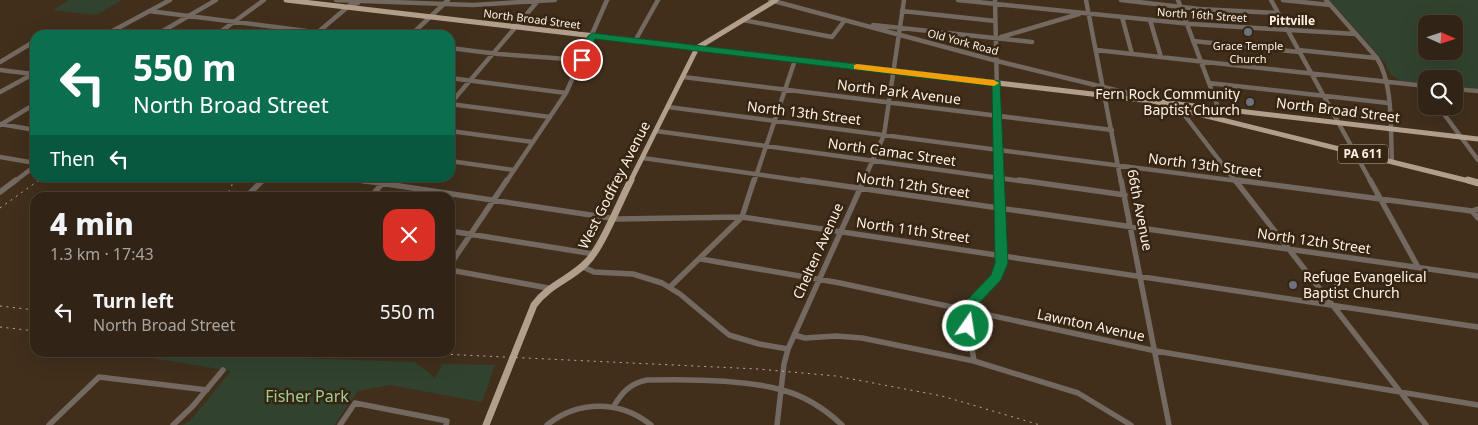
<!DOCTYPE html>
<meta charset="utf-8">
<style>
body{margin:0;font-family:"Noto Sans",sans-serif;background:#392b1e;color:#f1f3f6;height:100vh;display:flex;flex-direction:column;font-size:19px;white-space:nowrap}
*{box-sizing:border-box;margin:0}
p{font-size:16px;color:#a8a4a0}
.icon{flex:none;width:28px;height:28px;fill:none;stroke:currentColor;stroke-width:2;stroke-linecap:round;stroke-linejoin:round}
.map{position:relative;flex:1;overflow:hidden}
.drawer{position:absolute;left:30px;top:192px;width:425px;height:165px;display:flex;flex-direction:column;background:#312315;border-radius:15px;box-shadow:0 5px 20px #0002,0 0 0 1px #4c4034}
.drawer>*{flex:none}
.banner{position:absolute;left:30px;top:30px;width:425px;height:152px;border-radius:15px;box-shadow:0 5px 20px #0002,0 0 0 1px #4c4034;background:#0b6e4f;color:#fff;overflow:hidden}
.needle{width:32px;rotate:93deg}
.buttons{position:absolute;left:1418px;top:15px;display:grid;gap:10px}
.buttons a{display:grid;place-items:center;width:45px;height:45px;border-radius:10px;background:#312315;box-shadow:0 5px 20px #0002,0 0 0 1px #4c4034;font-size:25px}
.pin{position:absolute;display:grid;place-items:center;width:42px;height:42px;color:#fff;margin:-21px;border:2px solid #fff;border-radius:50%;box-shadow:0 1px 5px #0007}
.me{position:absolute;width:55px;margin:-28px;rotate:13deg;stroke-linejoin:round;filter:drop-shadow(0 0 4px #0008)}
.turn{display:flex;align-items:center;gap:18px;height:105px;padding:0 20px;font-size:22px}
.turn .icon{width:65px;height:65px;stroke-width:2.5}
.turn b{display:block;font-size:35px;line-height:42px}
.then{display:flex;align-items:center;height:48px;padding:0 20px;background:#0003;gap:10px;font-size:19px}
.round{display:grid;place-items:center;flex:none;width:52px;height:52px;border-radius:15px;background:#392b1e}
.overview{display:flex;align-items:center;justify-content:space-between;height:85px;padding:0 20px}
h1{font-size:30px;font-weight:800;line-height:38px}
ul{padding:0;list-style:none}
li{display:flex;align-items:center;gap:15px;height:70px;padding:0 20px}
li div{flex:1}
li b{display:block;font-size:19px}
li em{font-style:normal}
.map>svg:first-child{display:block}
.green{fill:#31432f;fill-rule:evenodd}
.lines{fill:none;stroke-linecap:round;stroke-linejoin:round}
.minor-far1{stroke:#736960;stroke-width:4.5}
.minor{stroke:#736960;stroke-width:5.5}
.major-far1{stroke:#b19f8c;stroke-width:5}
.major{stroke:#b19f8c;stroke-width:7}
.rail{stroke:#b8aa9b;stroke-width:1;stroke-dasharray:2 4.5;stroke-linecap:butt}
.route{fill:#0b8043;stroke:#07532c}
.slow{fill:#f59e0b}
.worship-dot{fill:#6b7280;stroke:#362512;stroke-width:2}
.labels{text-anchor:middle;stroke-width:5;stroke-linejoin:round;paint-order:stroke}
.far-street-label{font-size:11px;fill:#fef2e6;stroke:#362512}
.far-poi-label{font-size:11px;fill:#fef2e6;stroke:#362512}
.far-neighbourhood-label{font-size:12px;font-weight:bold;fill:#fef2e6;stroke:#362512}
.shield{fill:#362512;stroke:#c2b4a6;stroke-width:1}
.shield-label{font-size:12px;font-weight:bold;fill:#fef2e6}
.street-label{font-size:14px;fill:#fef2e6;stroke:#362512}
.poi-label{font-size:14px;fill:#fef2e6;stroke:#362512;text-anchor:end}
.near-park-label{font-size:16px;fill:#9ccf96;stroke:#362512}
</style>
<div class="map">
<svg width="1478" height="425" viewBox="0 0 1478 425">
<rect width="100%" height="100%" fill="#412f1c"/>
<!-- green -->
<path class="green" d="M69 0H122L96 15 53 10Z
M1330 0H1478V89L1454 86V79H1426V83L1401 81 1390 74 1385 63ZM1426 24H1454V51H1426Z
M140 356 272 357 415 362 435 378 442 364 495 365 482 402 390 385 358 391 334 425H183L190 421 231 371Z"/>
<g class="lines">
<!-- minor-far1 -->
<path class="minor-far1" d="M336 0 473 5 555 0
M770 0 997 61 1152 99
M958 0 1191 24 1356 34
M995 0 999 182
M1086 0 1121 182
M1121 0 1199 9 1278 13
M1178 0 1219 110
M1271 0 1371 182
M1283 0 1330 5
M1326 0 1377 58C1394 86 1390 129 1392 161
M149 11 338 35
M902 11 995 21
M1122 17 1132 54
M743 20 832 37 845 20
M1150 20 1161 57
M873 25 1032 42
M317 33 350 5 358 3
M105 35 170 0
M156 35 216 0
M216 35 264 0
M411 35 448 0
M1001 37 1079 14
M635 41 658 0
M1193 41 1299 52
M450 48 498 54 582 60
M1096 50 1426 86
M1298 50 1376 58
M0 62 35 41
M0 70 33 74
M683 77 1112 130
M450 78 566 93
M1209 83 1388 103
M1454 89 1478 91
M0 92 35 73
M450 104 537 2
M450 104 550 117
M1438 106 1478 160
M668 107 1246 182
M1184 110 1186 117 1236 182
M0 124 35 130
M0 125 35 104
M450 131 533 142
M656 131 1028 182
M0 157 35 163
M643 158 811 182
M450 161 514 170
M343 178 368 182
M14 182 35 166
M261 182 265 178
M384 182 387 178
M506 182 566 93 607 0
M754 182 795 60
M863 182 884 135 904 0"/>
<!-- minor -->
<path class="minor" d="M360 180 617 219 742 217 1478 327
M802 180 1478 276
M1019 180 1125 195
M1121 180 1169 425
M1235 180 1426 425
M1236 180 1472 211
M1370 180 1418 267
M0 192 16 180
M245 198 263 180
M370 198 385 180
M1478 209 1472 211 1478 218
M450 231 594 254
M701 259 840 283 1156 351 1478 405
M450 265 507 180
M583 267 594 272 633 274 662 283 680 294 729 335 759 344 788 349
M450 270 548 288
M670 287 742 217 754 180
M794 335 805 338 836 336 862 338 974 361 1078 393 1131 425
M974 361 968 324 970 311 977 298 996 277 1001 263 999 180
M614 406C622 392 631 383 647 380 687 379 743 379 782 390 805 396 825 409 842 425
M49 425 99 377 207 390
M173 425 192 407 223 370
M340 425 355 403 447 421 446 425
M547 425C578 400 620 400 651 425
M777 425 784 364 788 349 864 180"/>
<!-- major-far1 -->
<path class="major-far1" d="M286 0 1478 139
M1158 104 1473 182
M630 182 697 48 776 0"/>
<!-- major -->
<path class="major" d="M1468 180 1478 183
M486 425 534 305C548 285 571 279 587 262 602 247 620 201 631 180"/>
<!-- rail -->
<path class="rail" d="M226 198 232 185 231 178
M0 208 42 178
M0 306 35 310
M0 327 35 331
M399 352 758 369 836 376 942 396 1040 425"/>
</g>
<!-- route -->
<path class="route" d="M592 33 1000 81 1008 263 1001 280 980 302 972 330H963L961 326 962 316 968 299 991 275 995 263 992 86 595 39 585 61H579L577 60 588 36Z"/>
<!-- slow -->
<path class="slow" d="M857 64 994 80 999 83 994 86 854 69V65Z"/>
<!-- markers -->
<g class="worship-dot">
<circle cx="1248" cy="32" r="5"/>
<circle cx="1250" cy="102" r="5"/>
<circle cx="1293" cy="285" r="5"/>
</g>
<g class="labels">
<!-- far-street labels -->
<g class="far-street-label">
<text transform="translate(1202 15) rotate(4)" y="4">North 16th Street</text>
<text transform="translate(532 19) rotate(7)" y="4">North Broad Street</text>
<text transform="translate(963 42) rotate(15)" y="4">Old York Road</text>
</g>
<!-- far-poi labels -->
<g class="far-poi-label">
<text x="1248" y="50">Grace Temple<tspan x="1248" dy="13">Church</tspan></text>
</g>
<!-- far-neighbourhood labels -->
<g class="far-neighbourhood-label">
<text x="1292" y="25">Pittville</text>
</g>
<!-- shield labels -->
<rect class="shield" x="1338" y="144.5" width="50" height="19" rx="4"/>
<g class="shield-label">
<text x="1363" y="158">PA 611</text>
</g>
<!-- street labels -->
<g class="street-label">
<text transform="translate(899 92) rotate(7)" y="5">North Park Avenue</text>
<text transform="translate(1338 110) rotate(7)" y="5">North Broad Street</text>
<text transform="translate(804 113) rotate(7)" y="5">North 13th Street</text>
<text transform="translate(892 152) rotate(8)" y="5">North Camac Street</text>
<text transform="translate(1205 165) rotate(7)" y="5">North 13th Street</text>
<text transform="translate(614 185) rotate(-63)" y="5">West Godfrey Avenue</text>
<text transform="translate(913 185) rotate(8)" y="5">North 12th Street</text>
<text transform="translate(1140 210) rotate(79)" y="5">66th Avenue</text>
<text transform="translate(913 230) rotate(8)" y="5">North 11th Street</text>
<text transform="translate(1314 241) rotate(8)" y="5">North 12th Street</text>
<text transform="translate(818 251) rotate(-66)" y="5">Chelten Avenue</text>
<text transform="translate(1091 325) rotate(12)" y="5">Lawnton Avenue</text>
</g>
<!-- poi labels -->
<g class="poi-label">
<text x="1240" y="99">Fern Rock Community<tspan x="1240" dy="16">Baptist Church</tspan></text>
<text x="1303" y="282" text-anchor="start">Refuge Evangelical<tspan x="1303" dy="16">Baptist Church</tspan></text>
</g>
<!-- near-park labels -->
<g class="near-park-label">
<text x="307" y="402">Fisher Park</text>
</g>
</g>
</svg>
<div class="buttons">
<a><svg class="needle" viewBox="-14 -14 28 28"><path d="M0-13l5 13h-10z" fill="#e53935"/><path d="M0 13l5-13h-10z" fill="#a8a4a0"/></svg></a>
<a><svg class="icon" aria-label="search" viewBox="0 0 24 24"><circle cx="10" cy="10" r="6"/><path d="M15 15l6 6"/></svg></a>
</div>
<div class="pin" style="left:582px;top:60px;background:#d93025"><svg class="icon" aria-label="arrive" viewBox="0 0 24 24"><path d="M6 21V4h12l-3 4 3 4H6"/></svg></div>
<svg class="me" style="left:968px;top:326px" viewBox="-20 -20 40 40"><circle r="17" fill="#0b8043" stroke="#fff" stroke-width="3"/><path d="M0-11L8 9 0 5-8 9z" fill="#fff"/></svg>
<div class="banner">
<div class="turn"><svg class="icon" aria-label="left" viewBox="0 0 24 24"><path d="M17 20v-9H6M10 6l-5 5 5 5"/></svg><div><b>550 m</b>North Broad Street</div></div>
<div class="then">Then<svg class="icon" aria-label="left" viewBox="0 0 24 24"><path d="M17 20v-9H6M10 6l-5 5 5 5"/></svg></div>
</div>
<section class="drawer">
<div class="overview"><div><h1>4 min</h1><p>1.3 km · 17:43</p></div><a class="round" style="background:#d93025;color:#fff"><svg class="icon" aria-label="close" viewBox="0 0 24 24"><path d="M6 6l12 12M18 6L6 18"/></svg></a></div>
<ul>
<li><svg class="icon" aria-label="left" viewBox="0 0 24 24"><path d="M17 20v-9H6M10 6l-5 5 5 5"/></svg><div><b>Turn left</b><p>North Broad Street</p></div><em>550 m</em></li>
</ul>
</section>
</div>
